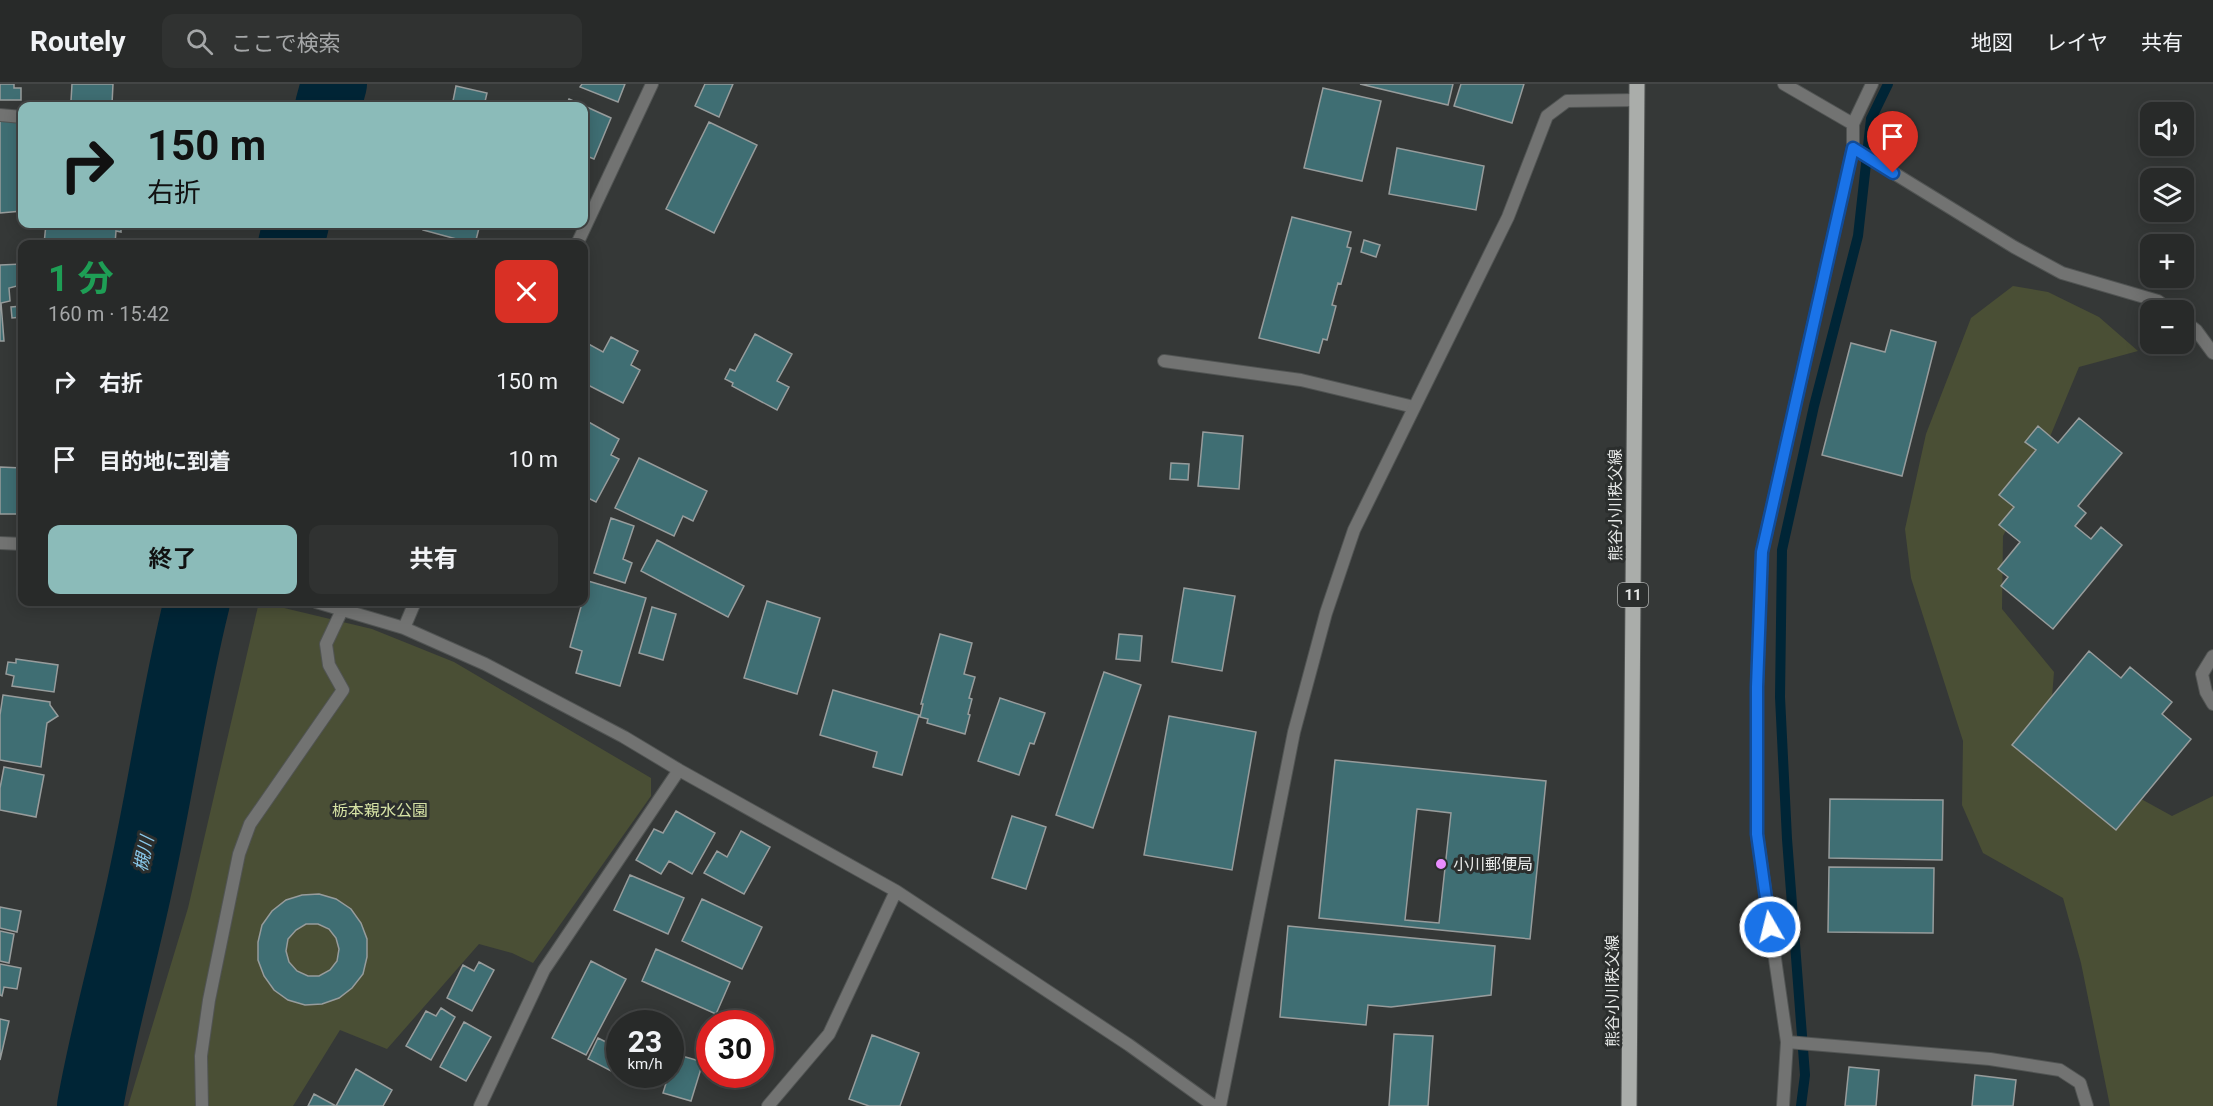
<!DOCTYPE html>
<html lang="ja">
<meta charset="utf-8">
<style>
body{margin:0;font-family:Roboto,"Noto Sans JP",sans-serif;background:#303231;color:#f1f3f6;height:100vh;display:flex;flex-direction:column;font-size:22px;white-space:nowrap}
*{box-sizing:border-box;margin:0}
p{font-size:20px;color:#a5a7a8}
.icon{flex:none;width:33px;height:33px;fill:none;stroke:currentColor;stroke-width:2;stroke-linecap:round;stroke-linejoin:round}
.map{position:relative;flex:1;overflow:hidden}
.details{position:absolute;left:18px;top:156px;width:570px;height:366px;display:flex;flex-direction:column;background:#282a29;border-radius:12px;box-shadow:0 3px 15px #0003,0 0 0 2px #444646}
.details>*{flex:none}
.hud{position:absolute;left:18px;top:18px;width:570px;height:126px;border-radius:12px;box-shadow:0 3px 15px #0003,0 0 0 2px #444646;background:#8bbbb9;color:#111;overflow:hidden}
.fabs{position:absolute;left:2140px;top:18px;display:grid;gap:12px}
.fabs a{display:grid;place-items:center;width:54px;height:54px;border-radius:12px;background:#282a29;box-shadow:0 3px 15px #0003,0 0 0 2px #444646;font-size:30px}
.speed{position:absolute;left:606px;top:926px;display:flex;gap:12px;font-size:30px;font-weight:700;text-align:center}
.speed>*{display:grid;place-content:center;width:78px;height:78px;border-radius:50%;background:#282a29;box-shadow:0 3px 15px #0003,0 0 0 2px #444646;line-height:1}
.speed small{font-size:15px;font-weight:400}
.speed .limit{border:9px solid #d22;background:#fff;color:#111}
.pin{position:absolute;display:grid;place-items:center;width:51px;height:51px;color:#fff;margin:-62px -26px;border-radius:50% 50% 50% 0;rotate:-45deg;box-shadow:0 0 6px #0007}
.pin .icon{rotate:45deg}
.me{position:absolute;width:66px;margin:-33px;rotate:352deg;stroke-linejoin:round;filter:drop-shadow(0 0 4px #0008)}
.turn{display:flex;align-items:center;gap:21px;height:126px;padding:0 30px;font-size:27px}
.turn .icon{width:78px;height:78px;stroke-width:2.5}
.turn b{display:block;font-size:42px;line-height:51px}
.round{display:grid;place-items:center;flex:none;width:63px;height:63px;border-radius:12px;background:#303231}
.head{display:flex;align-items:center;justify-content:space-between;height:102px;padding:0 30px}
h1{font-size:36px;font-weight:700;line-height:45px;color:#1e9e55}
.cta{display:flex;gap:12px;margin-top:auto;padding:12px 30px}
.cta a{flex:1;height:69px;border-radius:12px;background:#8bbbb9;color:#111;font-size:24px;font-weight:700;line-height:69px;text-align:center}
.cta a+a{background:#303231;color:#f1f3f6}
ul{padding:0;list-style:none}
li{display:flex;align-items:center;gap:18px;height:78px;padding:0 30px}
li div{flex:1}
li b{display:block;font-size:22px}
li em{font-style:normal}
header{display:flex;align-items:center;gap:36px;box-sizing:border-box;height:84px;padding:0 30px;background:#282a29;border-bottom:2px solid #444646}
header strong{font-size:28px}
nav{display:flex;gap:33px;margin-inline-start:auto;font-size:21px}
.search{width:420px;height:54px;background:#303231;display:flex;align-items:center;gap:15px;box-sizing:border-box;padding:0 21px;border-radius:12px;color:#a5a7a8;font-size:22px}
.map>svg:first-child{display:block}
.green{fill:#4a4f35}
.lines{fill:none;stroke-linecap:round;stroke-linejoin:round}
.stream{stroke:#002536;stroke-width:10}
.river{stroke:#002536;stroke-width:66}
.building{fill:#3f6e73;stroke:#979c9c;stroke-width:1.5;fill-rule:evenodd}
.service-casing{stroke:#515453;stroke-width:14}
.minor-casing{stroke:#515453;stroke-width:14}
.primary-casing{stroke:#515453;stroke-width:17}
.service{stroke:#727372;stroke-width:12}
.minor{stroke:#727372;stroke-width:12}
.primary{stroke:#aaadaa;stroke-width:15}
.route-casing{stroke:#114b97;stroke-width:15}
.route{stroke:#1a73e8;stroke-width:10}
.poi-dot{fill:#e98dfe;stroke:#2b2e2d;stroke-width:2}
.labels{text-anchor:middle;stroke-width:6;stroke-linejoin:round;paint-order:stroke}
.shield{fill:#2b2e2d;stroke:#aeb0af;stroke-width:1.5}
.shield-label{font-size:15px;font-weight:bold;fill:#e6e8e7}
.street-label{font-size:16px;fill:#e6e8e7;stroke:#2b2e2d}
.park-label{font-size:16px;fill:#d6e2a5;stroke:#2b2e2d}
.poi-label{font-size:16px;fill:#e6e8e7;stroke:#2b2e2d;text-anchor:start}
.water-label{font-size:18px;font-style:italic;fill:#8acaed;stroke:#2b2e2d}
</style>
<header>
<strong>Routely</strong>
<div class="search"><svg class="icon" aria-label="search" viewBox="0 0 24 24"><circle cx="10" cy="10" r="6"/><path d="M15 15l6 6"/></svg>ここで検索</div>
<nav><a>地図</a><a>レイヤ</a><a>共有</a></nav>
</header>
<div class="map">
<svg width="2213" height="1022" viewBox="0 0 2213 1022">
<rect width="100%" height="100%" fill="#353837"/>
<!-- green -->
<path class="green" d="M2013 202 2048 208 2099 233 2138 267 2079 283 2032 396 2003 452 2002 525 2054 588 2051 626 2094 689 2172 732 2213 712V1022H2110L2081 879 2063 814 1983 769 1962 721 1963 657 1911 494 1905 445 1926 350 1971 234Z
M259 518 372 545 454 578 651 694V712L533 879 512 869 479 860 387 965 340 946 293 1022H128L188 824Z"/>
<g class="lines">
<!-- stream -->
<path class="stream" d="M1801 1022 1805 991 1787 755 1780 613 1782 466 1814 322 1858 152 1871 35 1888 0"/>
<!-- river -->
<path class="river" d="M328 22 334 0
M291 160 296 140
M90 1022C104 942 127 865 143 786 162 697 175 606 197 518"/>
</g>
<!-- building -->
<path class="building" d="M0 0H14V4H21V16H0Z
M72 0H113L112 20 71 17Z
M582 0H625L618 18 580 3Z
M705 0H733L719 33 695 22Z
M1360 0H1453L1448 21Z
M1461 0H1524L1512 39 1454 22Z
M456 2 487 9 484 22H452Z
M1323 4 1381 17 1362 97 1304 84Z
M569 15 611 34 594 75 584 71V22H566Z
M22 35V127L0 129V36Z
M709 38 757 61 714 149 666 125Z
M1397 64 1484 82 1476 126 1389 110Z
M1292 133 1351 148 1347 163 1351 164 1341 200 1338 199 1332 221 1336 222 1327 256 1323 255 1319 269 1259 254Z
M46 140H121V148L116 147 115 160H44Z
M425 140H480L475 160 423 146Z
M1364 156 1380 161 1376 173 1361 168Z
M22 180 21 201 9 204 10 217 1 219 4 257H0V181Z
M22 222V233L12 234 11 223Z
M1891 246 1936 258 1902 392 1822 371 1851 259 1885 268Z
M755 250 792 270 777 297 789 303 777 326 732 302 733 299 725 295 730 285 735 287Z
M611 253 638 267 631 281 640 286 623 319 584 299 585 258 603 268Z
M2079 334 2122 369 2078 422 2086 429 2075 442 2091 455 2101 443 2122 461 2053 545 2001 502 2008 493 1998 485 2020 458 1999 441 2014 423 1999 411 2036 366 2025 358 2038 342 2058 359Z
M585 336 619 355 611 371 619 375 596 418 584 412Z
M1203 348 1243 352 1239 405 1198 402Z
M639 374 707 407 693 437 683 432 674 452 615 424Z
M1171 379 1189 380 1188 396 1170 395Z
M0 383 22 384V430H0Z
M611 434 634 442 623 475 632 479 625 499 594 489Z
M657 456 744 502 728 533 641 487Z
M588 497 646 514 620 602 576 589 582 567 570 563Z
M1184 504 1235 512 1222 587 1172 578Z
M767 517 820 534 797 610 744 594Z
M652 523 676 530 663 576 639 569Z
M940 550 972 559 964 590 975 593 969 614 972 615 968 630 970 631 965 650 927 639 928 635 920 633 923 620H921Z
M1119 550 1142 552 1140 577 1116 575Z
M2089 567 2121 594 2130 583 2172 618 2162 630 2191 655 2116 746 2012 661Z
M16 575 58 581 54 608 12 602 14 592 6 590 8 578 16 579Z
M1104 588 1141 601 1093 744 1056 731Z
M833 606 919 631 902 691 873 683 877 668 820 651Z
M3 611 50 618V621L58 632 47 639 41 683 0 676V631Z
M1000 614 1045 629 1034 660 1030 659 1019 691 978 677Z
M1169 632 1256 648 1232 786 1144 771Z
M1335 676 1546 697 1530 855 1319 834ZM1417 725 1451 729 1439 839 1405 836Z
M4 683 44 691 36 733 0 726V704Z
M1830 715 1943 716 1942 776 1829 774Z
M676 727 715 749 692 790 669 777 661 790 636 776 654 745 663 749Z
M1012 732 1046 743 1026 805 992 794Z
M741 747 770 763 744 810 704 789 717 767 727 773Z
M1829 783 1934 784 1933 849 1828 848Z
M630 791 684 814 668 850 614 826Z
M319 810 336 815 351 825 361 839 367 855V873L363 890 352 904 339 914 322 920 305 921 288 916 274 906 264 892 258 876V858L262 841 272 827 286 816 302 811ZM306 840H318L329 845 336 854 339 865 337 877 330 886 319 892H308L297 887 289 878 286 867 288 855 296 846Z
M702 815 762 843 742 885 682 857Z
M0 823 21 827 17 848 0 844Z
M1288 842 1495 862 1491 911 1391 923 1368 921 1366 941 1280 933Z
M0 847 14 850 9 879 0 877Z
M656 865 730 898 716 930 642 897Z
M591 877 626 895 586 971 552 954Z
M479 878 494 886 472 927 447 914 463 881 474 887Z
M0 880 21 884 17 905 4 903 2 912 0 911Z
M441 924 455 933 431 976 406 962 426 927 436 932Z
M0 935 9 937 0 976Z
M464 938 491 953 466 997 440 983Z
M1394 950 1433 952 1428 1022H1389Z
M872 951 919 969 900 1022H869L849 1015Z
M598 954 620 965V985L617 990 588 975Z
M675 970 703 978 691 1017 663 1009Z
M1849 983 1879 986 1876 1022H1845Z
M356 985 392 1006 383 1022H336Z
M1975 991 2016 996 2013 1022H1972Z
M314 1010 336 1022H308Z"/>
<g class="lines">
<!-- service casing -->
<g class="service-casing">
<path id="service" d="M0 31 22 33
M1164 277 1301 296 1414 323
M2213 572 2202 590 2206 608 2213 620
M1787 958 1990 975 2060 986 2080 999 2087 1022
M202 1022 201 972 209 916 239 770 250 740 343 606 329 581 326 560 343 524"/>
</g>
<!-- minor casing -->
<g class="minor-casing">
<path id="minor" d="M1784 0 1853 40
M1853 64 2014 163 2062 189 2158 217 2170 226
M577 160 652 0
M2184 237 2196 246 2213 269
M0 459 22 460
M316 518 404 544 485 580 624 653 679 686 896 807 1129 961 1214 1022
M404 544 415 518
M480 1022 544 886 679 686
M768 1022 829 950 896 807
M1220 1022 1294 648 1326 529 1354 446 1508 133 1547 32 1567 17 1636 16
M1783 1022 1787 958 1757 750V603L1762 468 1853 64V40L1872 0"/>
</g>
<!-- primary casing -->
<g class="primary-casing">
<path id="primary" d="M1629 1022 1637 0"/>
</g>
<!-- service -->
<use href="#service" class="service"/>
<!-- minor -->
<use href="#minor" class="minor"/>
<!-- primary -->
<use href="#primary" class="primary"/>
</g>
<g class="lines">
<!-- route casing -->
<g class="route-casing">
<path id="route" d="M1770 843 1757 750V603L1762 468 1853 64 1893 89"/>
</g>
<!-- route -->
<use href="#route" class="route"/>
</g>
<!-- markers -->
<circle class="poi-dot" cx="1441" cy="780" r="6"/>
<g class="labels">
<!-- shield labels -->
<rect class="shield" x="1618" y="499" width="30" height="24" rx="4.5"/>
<g class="shield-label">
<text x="1633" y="516">11</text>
</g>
<!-- street labels -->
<g class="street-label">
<text transform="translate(1615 421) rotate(-90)" y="6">熊谷小川秩父線</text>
<text transform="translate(1612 907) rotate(-90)" y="6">熊谷小川秩父線</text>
</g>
<!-- park labels -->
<g class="park-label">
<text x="380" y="732">栃本親水公園</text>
</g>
<!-- poi labels -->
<g class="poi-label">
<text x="1453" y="786">小川郵便局</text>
</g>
<!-- water labels -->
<g class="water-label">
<text transform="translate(144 770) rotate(-78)" y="6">槻川</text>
</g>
</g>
</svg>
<div class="fabs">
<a><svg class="icon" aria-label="sound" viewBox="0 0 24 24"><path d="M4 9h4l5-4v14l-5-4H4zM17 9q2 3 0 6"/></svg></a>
<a><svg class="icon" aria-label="layers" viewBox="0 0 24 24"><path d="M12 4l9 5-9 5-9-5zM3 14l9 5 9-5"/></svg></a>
<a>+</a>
<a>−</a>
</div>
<div class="speed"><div>23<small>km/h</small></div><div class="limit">30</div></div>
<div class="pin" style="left:1893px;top:89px;background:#d93025"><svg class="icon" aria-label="arrive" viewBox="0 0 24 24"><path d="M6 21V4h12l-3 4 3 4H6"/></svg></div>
<svg class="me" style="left:1770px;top:843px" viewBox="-20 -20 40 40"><circle r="17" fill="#1a73e8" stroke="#fff" stroke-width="3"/><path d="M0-11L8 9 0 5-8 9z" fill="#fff"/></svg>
<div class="hud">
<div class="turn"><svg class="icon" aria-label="right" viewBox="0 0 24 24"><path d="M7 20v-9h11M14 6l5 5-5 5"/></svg><div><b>150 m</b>右折</div></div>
</div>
<section class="details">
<div class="head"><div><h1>1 分</h1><p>160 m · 15:42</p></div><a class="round" style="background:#d93025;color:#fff"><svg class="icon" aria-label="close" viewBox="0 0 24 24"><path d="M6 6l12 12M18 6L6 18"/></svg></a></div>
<ul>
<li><svg class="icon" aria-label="right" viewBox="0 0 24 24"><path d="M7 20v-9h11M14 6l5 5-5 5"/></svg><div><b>右折</b></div><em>150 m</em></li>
<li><svg class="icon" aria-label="arrive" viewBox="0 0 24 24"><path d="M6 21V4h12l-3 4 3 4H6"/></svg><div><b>目的地に到着</b></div><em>10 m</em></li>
</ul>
<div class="cta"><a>終了</a><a>共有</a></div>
</section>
</div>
